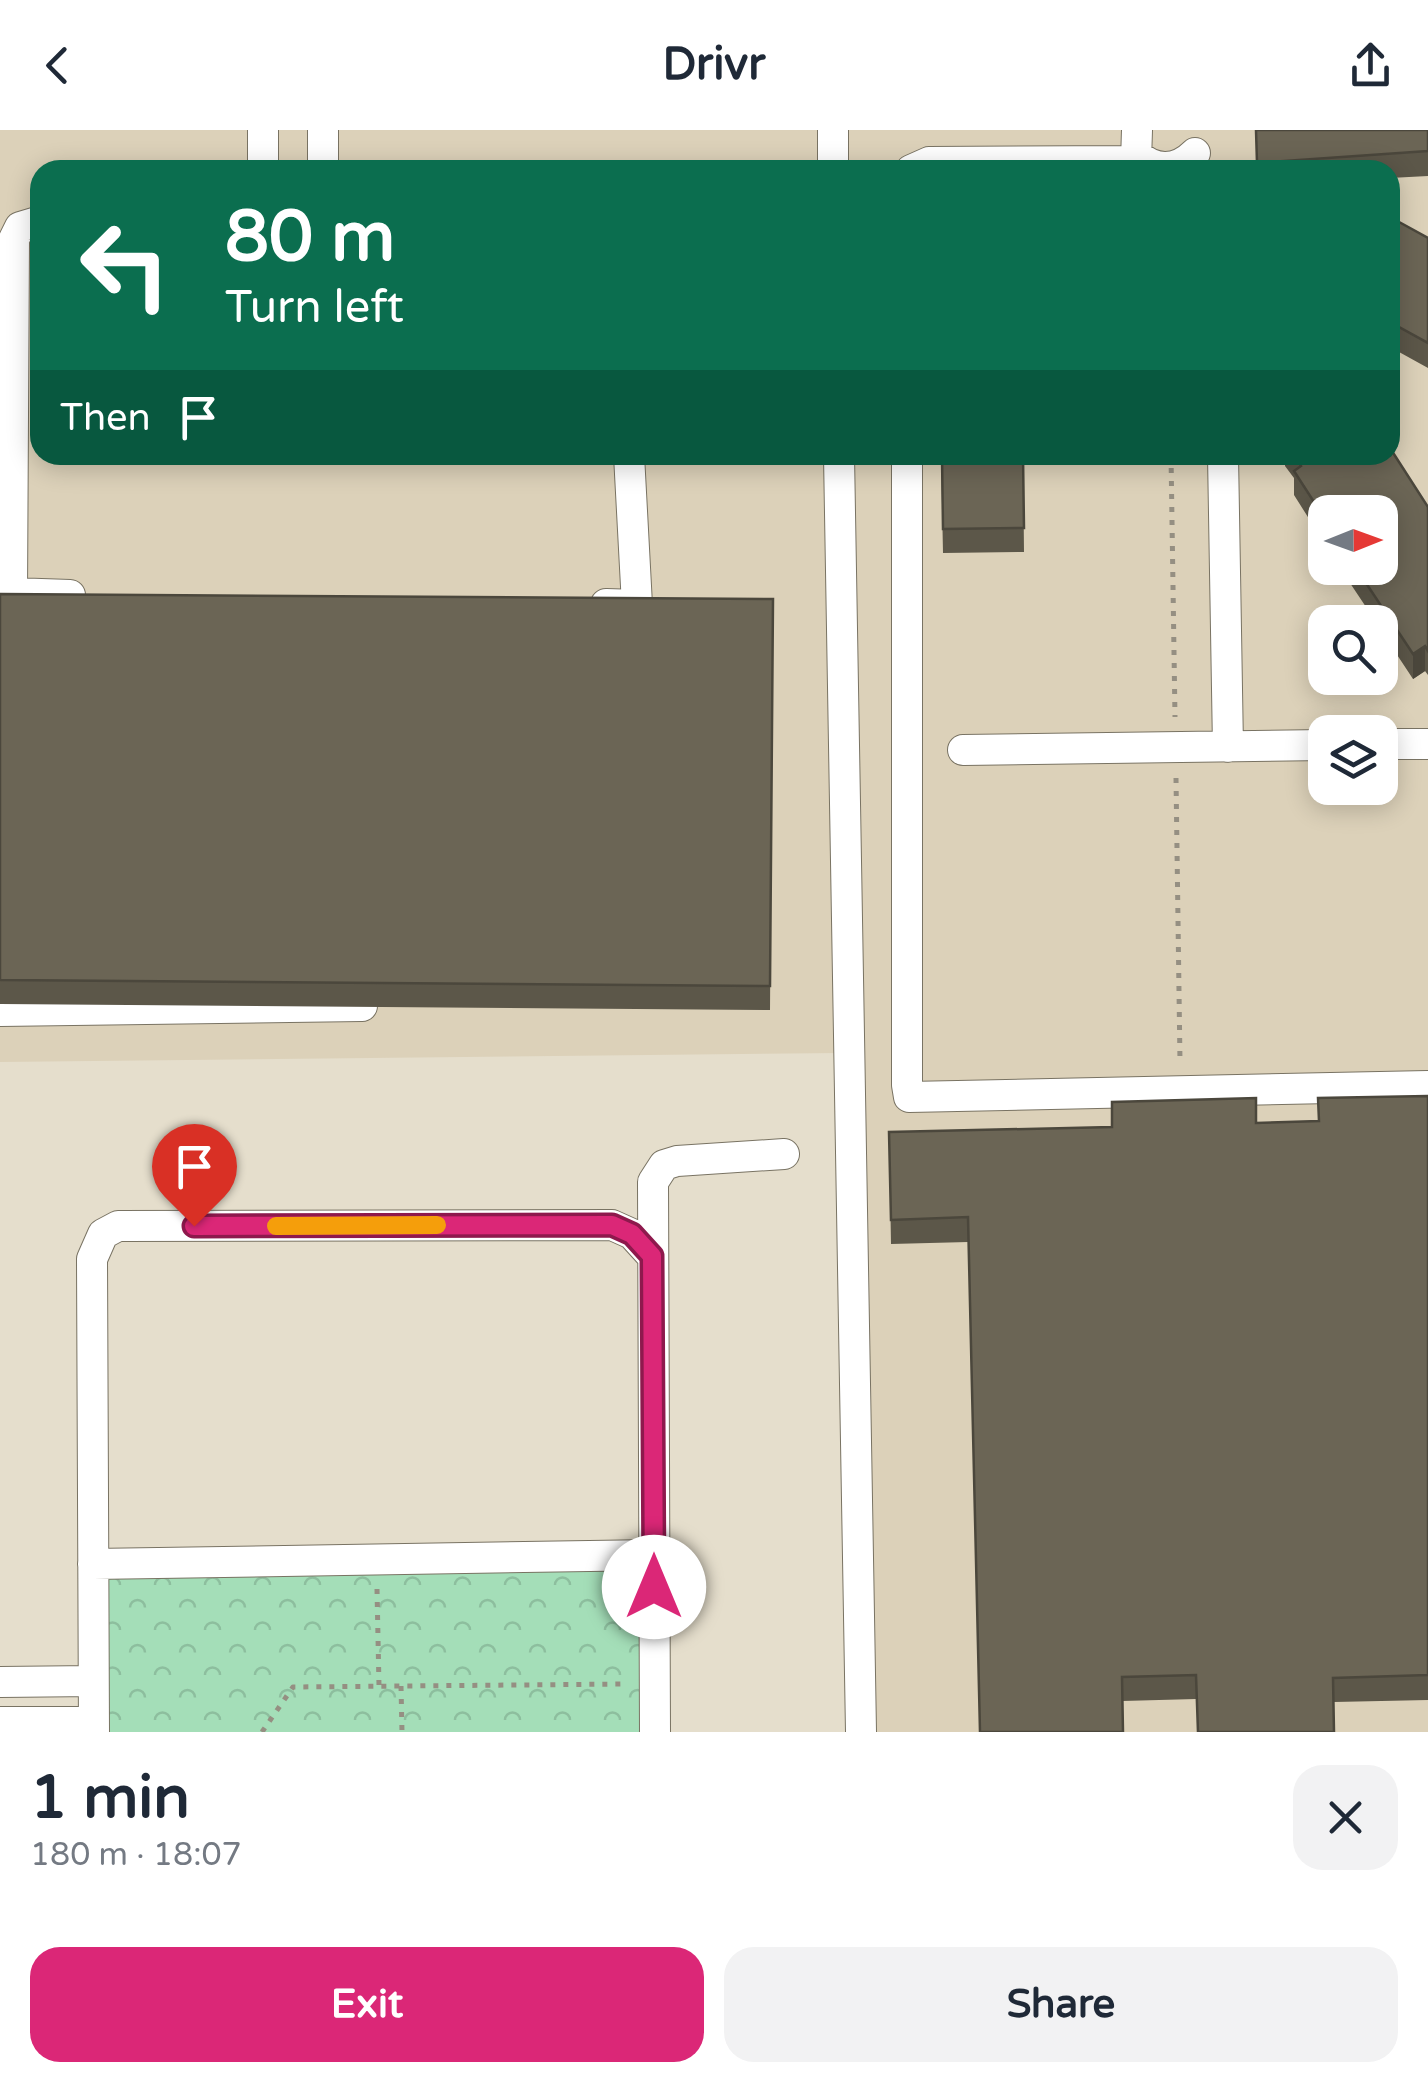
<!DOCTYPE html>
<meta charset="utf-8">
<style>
body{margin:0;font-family:"Varela Round",sans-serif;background:#f2f2f3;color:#1f2937;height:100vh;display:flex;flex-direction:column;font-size:38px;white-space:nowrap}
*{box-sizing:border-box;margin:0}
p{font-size:32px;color:#747a83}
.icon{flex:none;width:55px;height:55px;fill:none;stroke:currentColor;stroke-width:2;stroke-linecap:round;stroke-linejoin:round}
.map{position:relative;height:1602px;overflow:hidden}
.panel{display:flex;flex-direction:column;background:#fff;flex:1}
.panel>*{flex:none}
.hud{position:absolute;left:30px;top:30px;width:1370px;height:305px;border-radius:30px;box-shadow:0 5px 25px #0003;background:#0b6e4f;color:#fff;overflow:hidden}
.needle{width:65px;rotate:89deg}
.controls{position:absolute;left:1308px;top:365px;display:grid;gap:20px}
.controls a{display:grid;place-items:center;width:90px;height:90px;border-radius:20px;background:#fff;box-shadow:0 5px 25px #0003;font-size:50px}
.pin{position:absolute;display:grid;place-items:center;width:85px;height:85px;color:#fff;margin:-102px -42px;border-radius:50% 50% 50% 0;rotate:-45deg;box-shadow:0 0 10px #0007}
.pin .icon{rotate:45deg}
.me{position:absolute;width:110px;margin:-55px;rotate:0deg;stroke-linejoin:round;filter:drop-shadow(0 0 8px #0008)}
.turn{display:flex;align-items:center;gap:35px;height:210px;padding:0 30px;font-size:45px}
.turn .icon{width:130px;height:130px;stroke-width:2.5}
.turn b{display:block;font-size:70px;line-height:85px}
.then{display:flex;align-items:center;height:95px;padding:0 30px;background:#0003;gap:20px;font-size:38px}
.round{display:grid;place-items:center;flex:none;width:105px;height:105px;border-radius:30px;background:#f2f2f3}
.overview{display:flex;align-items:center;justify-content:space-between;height:170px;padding:0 30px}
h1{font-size:60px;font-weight:700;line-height:75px}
.button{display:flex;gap:20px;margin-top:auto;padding:20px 30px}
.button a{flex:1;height:115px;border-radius:30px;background:#db2777;color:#fff;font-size:40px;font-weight:700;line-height:115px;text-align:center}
.button a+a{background:#f2f2f3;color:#1f2937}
header{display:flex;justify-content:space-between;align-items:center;height:130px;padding:0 30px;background:#fff;font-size:45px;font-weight:700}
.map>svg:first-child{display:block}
.built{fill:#dcd1b9;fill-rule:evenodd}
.park{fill:url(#park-crowns)}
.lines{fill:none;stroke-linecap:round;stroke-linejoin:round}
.minor-casing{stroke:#797363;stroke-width:32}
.path{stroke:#958f82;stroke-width:5;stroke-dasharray:5 8;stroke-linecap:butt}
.minor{stroke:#fff;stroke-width:30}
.wall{fill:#5c5749}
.shaded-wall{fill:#4b473c}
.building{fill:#6b6555;stroke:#4b473c;stroke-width:2.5}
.route-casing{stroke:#8e194d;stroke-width:25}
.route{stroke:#db2777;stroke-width:18}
.slow{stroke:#f59e0b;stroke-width:18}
</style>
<header><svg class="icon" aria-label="back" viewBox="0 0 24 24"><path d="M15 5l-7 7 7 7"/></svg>Drivr<svg class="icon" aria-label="share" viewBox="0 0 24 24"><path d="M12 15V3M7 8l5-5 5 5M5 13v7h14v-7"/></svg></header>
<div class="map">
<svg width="1428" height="1602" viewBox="0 0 1428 1602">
<defs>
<pattern id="park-crowns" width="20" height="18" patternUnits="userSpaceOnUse" patternTransform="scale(2.5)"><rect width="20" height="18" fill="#a4deb8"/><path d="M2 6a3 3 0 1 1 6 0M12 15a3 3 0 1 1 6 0" fill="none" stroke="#8dbe9e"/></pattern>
</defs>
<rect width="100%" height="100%" fill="#e5decc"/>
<!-- built -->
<path class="built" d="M0 0H1428V1602H854L841 923 0 932ZM40 40H1390V325H40ZM1325 382H1380V438H1325ZM1325 492H1380V548H1325ZM1325 602H1380V658H1325Z"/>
<!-- park -->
<path class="park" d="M654 1425 655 1602H94L93 1434Z"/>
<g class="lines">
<!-- minor casing -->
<g class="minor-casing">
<path id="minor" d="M323 0V40
M833 0V40
M1137 25C1156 42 1177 41 1195 23
M263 40V0
M911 40 929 32 1136 31 1137 0
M40 91 20 97 14 109 12 463 70 465
M839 325 861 1602
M907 325V955L909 967 1428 956
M1223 325 1228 617
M606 474 637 475 629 325
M1380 614H1428
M963 620 1325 615
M0 881 362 876
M93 1434 654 1425
M0 1552 93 1551
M0 1592H93
M94 1602 92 1129 103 1104 118 1096 612 1095 632 1104 652 1126
M655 1602 653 1052 664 1035 677 1031 784 1024"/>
</g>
<!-- path -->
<path class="path" d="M1171 325 1175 587
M1176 648 1180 932
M377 1459 379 1556
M401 1556 402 1602
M262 1602 293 1557 627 1554"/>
<!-- minor -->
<use href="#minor" class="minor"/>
</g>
<!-- wall -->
<path class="wall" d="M1256 0H1428V46L1390 48V40H1256Z
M1390 87 1428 108V238L1390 217Z
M941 325H1023L1024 422 943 423Z
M1285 325H1390L1428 377V545L1425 541 1413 549 1380 499V492H1376L1340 438H1380L1325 382V414L1294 365V348L1285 336Z
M0 464 773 469 770 880 0 874Z
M1428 966V1570L1334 1572 1196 1569 1122 1571 968 1112 891 1114 889 1002 1112 997V972L1256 993 1318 991V968Z"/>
<!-- shaded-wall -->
<path class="shaded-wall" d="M1425 516V541L1413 549V524Z"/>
<!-- building -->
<path class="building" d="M1256 0H1428V21L1257 33Z
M1390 87 1428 108V213L1390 192Z
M1390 318 1428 377V521L1425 516 1413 524 1356 438H1380V382H1325V389L1294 341 1301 336 1294 325H1390Z
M942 325H1023L1024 398 943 399Z
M0 464 773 469 770 856 0 850Z
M1428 966V1545L1333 1548 1334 1602H1198L1196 1545 1122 1547 1123 1602H980L968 1087 891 1090 889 1002 1112 997V972L1256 968V993L1319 991 1318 968Z"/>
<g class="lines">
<!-- route casing -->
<g class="route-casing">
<path id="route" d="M194 1096 612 1095 632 1104 652 1126 654 1457"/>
</g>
<!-- route -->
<use href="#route" class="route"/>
<!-- slow -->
<path class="slow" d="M276 1096 437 1095"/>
</g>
</svg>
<div class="controls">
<a><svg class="needle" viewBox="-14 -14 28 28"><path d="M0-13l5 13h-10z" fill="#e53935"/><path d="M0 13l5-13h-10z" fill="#747a83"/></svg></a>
<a><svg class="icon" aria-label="search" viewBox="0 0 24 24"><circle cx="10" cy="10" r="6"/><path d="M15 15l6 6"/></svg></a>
<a><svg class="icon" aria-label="layers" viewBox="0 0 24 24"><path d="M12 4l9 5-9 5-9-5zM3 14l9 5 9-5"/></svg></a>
</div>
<div class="pin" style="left:194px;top:1096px;background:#d93025"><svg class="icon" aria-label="arrive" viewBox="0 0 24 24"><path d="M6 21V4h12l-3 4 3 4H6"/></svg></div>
<svg class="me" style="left:654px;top:1457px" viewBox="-20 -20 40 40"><circle r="19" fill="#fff"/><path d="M0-13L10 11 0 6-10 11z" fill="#db2777"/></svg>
<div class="hud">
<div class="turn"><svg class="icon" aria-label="left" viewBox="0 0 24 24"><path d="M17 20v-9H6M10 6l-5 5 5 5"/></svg><div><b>80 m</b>Turn left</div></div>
<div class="then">Then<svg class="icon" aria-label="arrive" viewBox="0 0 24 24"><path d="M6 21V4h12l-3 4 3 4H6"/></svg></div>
</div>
</div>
<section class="panel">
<div class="overview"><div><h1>1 min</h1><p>180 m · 18:07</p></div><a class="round"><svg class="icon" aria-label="close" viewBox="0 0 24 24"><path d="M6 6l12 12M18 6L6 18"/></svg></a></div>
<div class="button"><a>Exit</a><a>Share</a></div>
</section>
